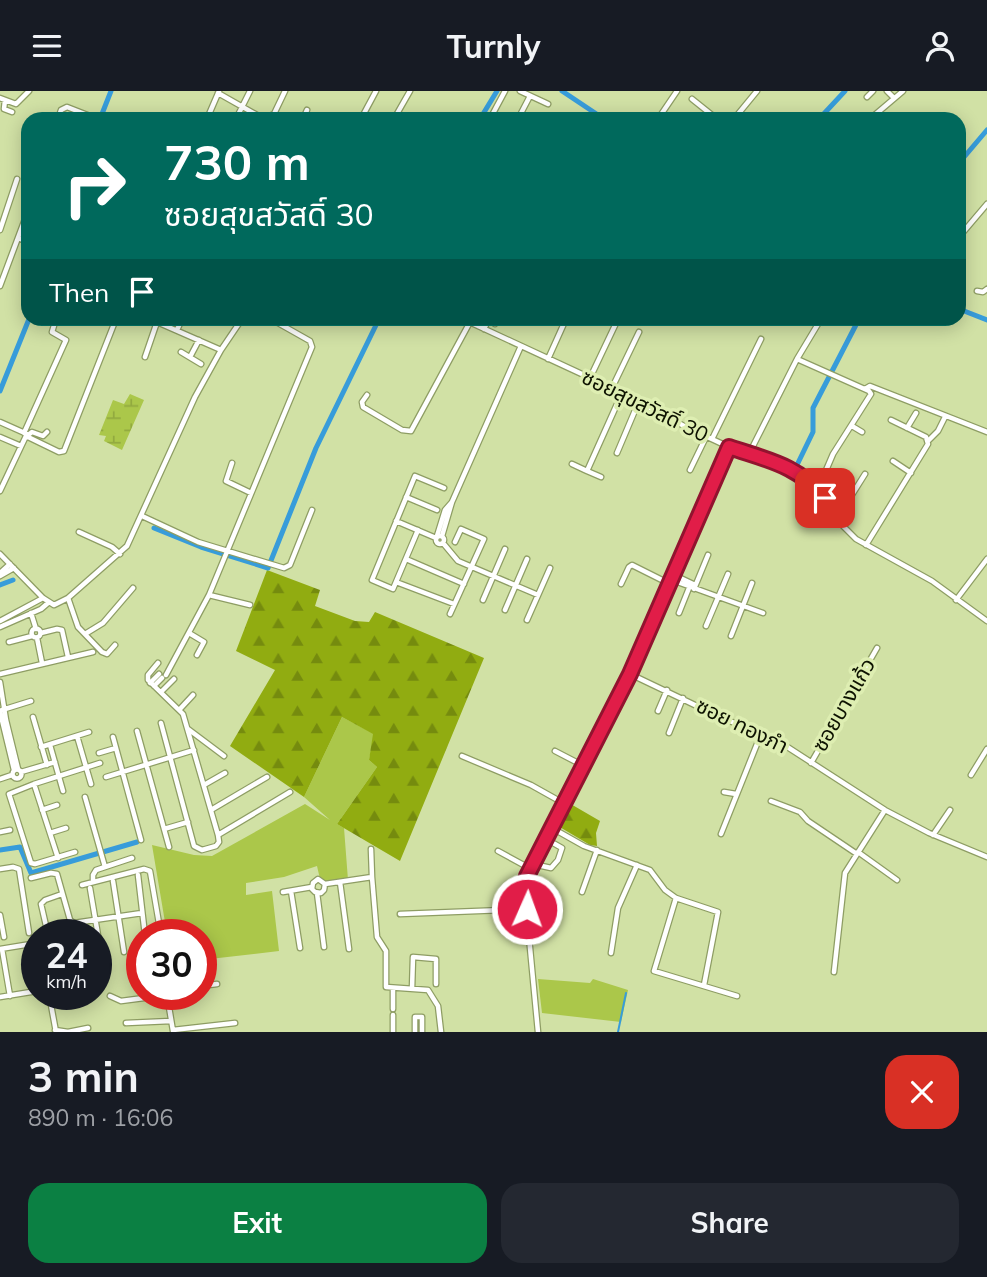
<!DOCTYPE html>
<meta charset="utf-8">
<style>
body{margin:0;font-family:Mulish,"Noto Sans Thai",sans-serif;background:#242831;color:#f1f3f6;height:100vh;display:flex;flex-direction:column;font-size:26px;white-space:nowrap}
*{box-sizing:border-box;margin:0}
p{font-size:23px;color:#9ea1a6}
.icon{flex:none;width:38px;height:38px;fill:none;stroke:currentColor;stroke-width:2;stroke-linecap:round;stroke-linejoin:round}
.map{position:relative;height:941px;overflow:hidden}
.side{display:flex;flex-direction:column;background:#171b24;flex:1}
.side>*{flex:none}
.banner{position:absolute;left:21px;top:21px;width:945px;height:214px;border-radius:21px;box-shadow:0 4px 18px #0003;background:#00695c;color:#fff;overflow:hidden}
.speed{position:absolute;left:21px;top:828px;display:flex;gap:14px;font-size:35px;font-weight:700;text-align:center}
.speed>*{display:grid;place-content:center;width:91px;height:91px;border-radius:50%;background:#171b24;box-shadow:0 4px 18px #0003;line-height:1}
.speed small{font-size:18px;font-weight:400}
.speed .limit{border:10px solid #d22;background:#fff;color:#111}
.pin{position:absolute;display:grid;place-items:center;width:60px;height:60px;color:#fff;margin:-30px;border-radius:14px;box-shadow:0 4px 10px #0006}
.me{position:absolute;width:77px;margin:-38px;rotate:2deg;stroke-linejoin:round;filter:drop-shadow(0 0 5px #0008)}
.turn{display:flex;align-items:center;gap:24px;height:147px;padding:0 28px;font-size:32px}
.turn .icon{width:91px;height:91px;stroke-width:2.5}
.turn b{display:block;font-size:49px;line-height:60px}
.then{display:flex;align-items:center;height:66px;padding:0 28px;background:#0003;gap:14px;font-size:26px}
.round{display:grid;place-items:center;flex:none;width:74px;height:74px;border-radius:21px;background:#242831}
.head{display:flex;align-items:center;justify-content:space-between;height:119px;padding:0 28px}
h1{font-size:42px;font-weight:700;line-height:52px}
.action{display:flex;gap:14px;margin-top:auto;padding:14px 28px}
.action a{flex:1;height:80px;border-radius:21px;background:#0b8043;color:#fff;font-size:28px;font-weight:700;line-height:80px;text-align:center}
.action a+a{background:#242831;color:#f1f3f6}
header{display:flex;justify-content:space-between;align-items:center;height:91px;padding:0 28px;background:#171b24;font-size:32px;font-weight:700}
.map>svg:first-child{display:block}
.grass{fill:#abc74a}
.forest{fill:url(#forest-firs)}
.wetland{fill:url(#wetland-marsh)}
.lines{fill:none;stroke-linecap:round;stroke-linejoin:round}
.stream{stroke:#379cda;stroke-width:2}
.canal{stroke:#379cda;stroke-width:5}
.minor-casing{stroke:#8e9d64;stroke-width:7}
.minor{stroke:#fff;stroke-width:4.5}
.route-casing{stroke:#92132f;stroke-width:18}
.route{stroke:#e11d48;stroke-width:12}
.labels{text-anchor:middle;stroke-width:7;stroke-linejoin:round;paint-order:stroke}
.street-label{font-size:21px;fill:#0d1200;stroke:#deeeb2}
</style>
<header><svg class="icon" aria-label="menu" viewBox="0 0 24 24"><path d="M4 6h16M4 12h16M4 18h16"/></svg>Turnly<svg class="icon" aria-label="person" viewBox="0 0 24 24"><circle cx="12" cy="8" r="4"/><path d="M4 21q1-7 8-7t8 7"/></svg></header>
<div class="map">
<svg width="987" height="941" viewBox="0 0 987 941">
<defs>
<pattern id="forest-firs" width="22" height="20" patternUnits="userSpaceOnUse" patternTransform="scale(1.75)"><rect width="22" height="20" fill="#91ac11"/><path d="M5 1l3.5 6h-7zM16 11l3.5 6h-7z" fill="#758b0e"/></pattern>
<pattern id="wetland-marsh" width="20" height="14" patternUnits="userSpaceOnUse" patternTransform="scale(1.75)"><rect width="20" height="14" fill="#abc74a"/><path d="M1 5h8M5 5V1M11 12h8M15 12V8" fill="none" stroke="#92aa3f"/></pattern>
</defs>
<rect width="100%" height="100%" fill="#d1e1a5"/>
<!-- grass -->
<path class="grass" d="M342 626 374 643 369 669 377 676 337 733 344 737 348 789 326 791 320 788 317 775 284 786 246 792V804L272 800 279 860 201 869V844L167 843 152 754 194 764 212 765 305 713 330 729 304 706Z
M538 888 590 892 593 888 628 899 621 931 542 922Z"/>
<!-- forest -->
<path class="forest" d="M267 479 320 499 315 515 355 530 369 531 375 521 484 567 400 770 337 733 377 676 369 669 373 643 342 626 304 706 230 655 275 579 236 560Z
M569 712 600 730 596 742 597 755 590 754 558 735Z"/>
<!-- wetland -->
<path class="wetland" d="M130 303 144 309 122 359 104 350 106 345 99 344 113 309 124 313Z"/>
<g class="lines">
<!-- stream -->
<path class="stream" d="M618 941 626 902"/>
<!-- canal -->
<path class="canal" d="M562 0 604 28
M100 28 111 0
M480 28 497 0
M819 28 845 0
M959 72 987 39
M959 218 987 229
M0 300 29 228
M797 374 813 341V317L859 228
M154 437 201 456 268 477 316 357 379 228
M0 494 13 489
M0 759 20 756 31 782 137 751"/>
<!-- minor casing -->
<g class="minor-casing">
<path id="minor" d="M520 0 548 13
M887 0 894 7
M218 2 264 28 274 23 285 0
M867 6 873 0
M0 7 16 13 29 0
M692 8 717 28
M5 9 4 18 12 21
M58 28 61 19 67 16 90 25
M207 28 219 0
M236 28 250 0
M303 28 307 19
M361 28 376 0
M394 28 410 0
M490 28 505 0
M518 28 530 5
M658 28 677 0
M734 28 757 0
M870 28 903 0
M0 139 17 88
M959 146 987 113
M18 147 28 151
M0 195 28 120
M977 200 983 201 987 198
M463 228 612 297 686 336 729 356 786 375 814 394 843 435 856 448 932 490 987 530
M495 233 497 228
M478 235 482 228
M484 238 489 228
M177 239 182 228
M181 261 201 273
M145 266 157 231 221 259
M190 266 199 249
M548 268 566 228
M797 268 869 300 871 303 833 363 818 398
M590 287 618 228
M612 297 639 241
M865 298 870 295 987 341
M367 304 362 311 363 316 402 339 411 340 470 231
M0 331 27 343
M852 335 862 341
M907 337 916 322
M24 342 66 249 52 241 56 228
M26 345 59 361 64 360 116 228
M27 345 32 341 43 345 47 341
M0 346 21 355
M712 348 761 248
M928 350 938 340 945 326
M617 362 639 310
M749 363 797 268 821 228
M893 370 911 382
M232 372 226 390 251 402
M572 373 587 380
M690 379 706 346
M601 386 587 380 622 302
M0 400 26 345
M406 406 437 419
M142 425 198 451 284 477 290 474 312 419
M838 426 865 383
M396 430 436 447
M418 439 393 498 372 489 415 385 444 397
M79 441 112 456 120 463
M436 449a4 4 0 1 1 8 0a4 4 0 1 1-8 0Z
M437 445 445 419 452 411
M442 445 452 411 521 255
M443 452 458 470 538 504
M866 454 928 353 926 346 891 329
M0 463 43 507 54 514 68 507 127 455 195 306 221 259 242 228
M406 468 464 493
M0 482 10 473
M674 484 693 493
M0 485 14 477
M672 489 763 522
M396 491 454 513
M621 493 629 476 632 474 670 493
M694 498 708 464
M209 504 250 514
M68 507 78 536 102 561 107 563 115 554
M483 509 505 458
M956 509 987 468
M505 519 527 468
M31 522 36 538
M679 522 691 492
M450 523 484 448 461 438 455 451
M527 529 550 477
M0 530 43 507
M706 535 728 483
M0 536 41 518 48 512
M31.5 542a4.5 4.5 0 1 1 9 0a4.5 4.5 0 1 1-9 0Z
M41 542 57 538 62 539 68 566
M189 542 204 551 197 564
M85 543 103 532 133 497
M731 545 752 492
M37 547 42 572
M9 551 32 545
M158 572 148 584V589L183 623 218 744 219 751 216 755 202 759 194 755 161 632
M0 583 93 561
M630 583 722 627 775 648 885 719 929 742 987 766
M166 584 209 504 312 256 310 250 271 228
M0 591 6 629 18 678
M150 592 159 583
M154 595 162 587
M161 601 174 588
M180 618 193 604
M2 619 31 610
M658 620 667 599
M0 621 14 679
M33 626 47 674
M188 638 224 665
M137 640 169 756
M669 642 683 607
M77 645 91 693
M113 646 141 749
M50 654 63 700
M41 656 89 641
M555 660 584 675
M99 662 116 657
M462 665 531 694 565 713
M811 672 877 557
M12.5 683a4.5 4.5 0 1 1 9 0a4.5 4.5 0 1 1-9 0Z
M21 681 55 671
M971 684 987 658
M106 686 194 659
M0 688 12 684
M34 693 58 767
M204 694 225 682
M724 701 736 703
M85 706 105 776
M771 710 800 721 808 730 857 763
M42 719 57 714
M211 719 267 686
M552 737 584 755 650 779 665 799 676 807 718 821 704 894
M164 738 188 731
M0 741 10 739
M50 742 66 737
M721 743 761 643
M218 744 290 701
M933 744 950 719
M371 758 372 786
M498 760 531 778
M75 761 35 773 31 772 9 703 34 693 100 672
M858 761 897 789
M533 773 551 777 558 769 562 757 546 748
M0 778 13 776 19 778 29 842
M138 784 145 844
M31 787 51 782 57 783 70 829 74 832 142 822
M113 790 124 861
M93 791V784L96 779 132 767
M340 791 349 858
M325 793 324 799 321 802 315 801 312 798 313 792 318 788 325 793 372 786 377 846 386 860V896L428 899 438 915 441 941
M82 794 144 778 150 780 161 844
M90 797 101 862
M291 800 300 857
M283 801 312 796
M582 801 597 759
M317 802 324 856
M676 807 654 880 737 905
M400 823 527 818
M0 824 4 846
M47 839 41 813 45 809 62 803
M0 858 37 852
M2 858 10 905
M611 862 618 817 637 774
M834 881 845 782 885 719
M201 895 217 893
M393 897V918
M412 898 413 866 436 868V893
M49 903 56 941
M167 904 173 940
M110 905 121 910 167 904
M0 906 37 900
M126 932 171 930
M55 939 68 941 88 937
M173 939 235 932
M393 941V924
M415 941V926H422V941
M538 941 525 804V791L630 583 729 356"/>
</g>
<!-- minor -->
<use href="#minor" class="minor"/>
</g>
<g class="lines">
<!-- route casing -->
<g class="route-casing">
<path id="route" d="M527 818 524 796 527 785 630 583 729 356C767 369 798 374 825 407"/>
</g>
<!-- route -->
<use href="#route" class="route"/>
</g>
<g class="labels">
<!-- street labels -->
<g class="street-label">
<text transform="translate(645 315) rotate(26)" y="7">ซอยสุขสวัสดิ์ 30</text>
<text transform="translate(844 614) rotate(-60)" y="7">ซอยบางแก้ว</text>
<text transform="translate(742 635) rotate(26)" y="7">ซอย ทองภํา</text>
</g>
</g>
</svg>
<div class="speed"><div>24<small>km/h</small></div><div class="limit">30</div></div>
<div class="pin" style="left:825px;top:407px;background:#d93025"><svg class="icon" aria-label="arrive" viewBox="0 0 24 24"><path d="M6 21V4h12l-3 4 3 4H6"/></svg></div>
<svg class="me" style="left:527px;top:818px" viewBox="-20 -20 40 40"><circle r="17" fill="#e11d48" stroke="#fff" stroke-width="3"/><path d="M0-11L8 9 0 5-8 9z" fill="#fff"/></svg>
<div class="banner">
<div class="turn"><svg class="icon" aria-label="right" viewBox="0 0 24 24"><path d="M7 20v-9h11M14 6l5 5-5 5"/></svg><div><b>730 m</b>ซอยสุขสวัสดิ์ 30</div></div>
<div class="then">Then<svg class="icon" aria-label="arrive" viewBox="0 0 24 24"><path d="M6 21V4h12l-3 4 3 4H6"/></svg></div>
</div>
</div>
<section class="side">
<div class="head"><div><h1>3 min</h1><p>890 m · 16:06</p></div><a class="round" style="background:#d93025;color:#fff"><svg class="icon" aria-label="close" viewBox="0 0 24 24"><path d="M6 6l12 12M18 6L6 18"/></svg></a></div>
<div class="action"><a>Exit</a><a>Share</a></div>
</section>
